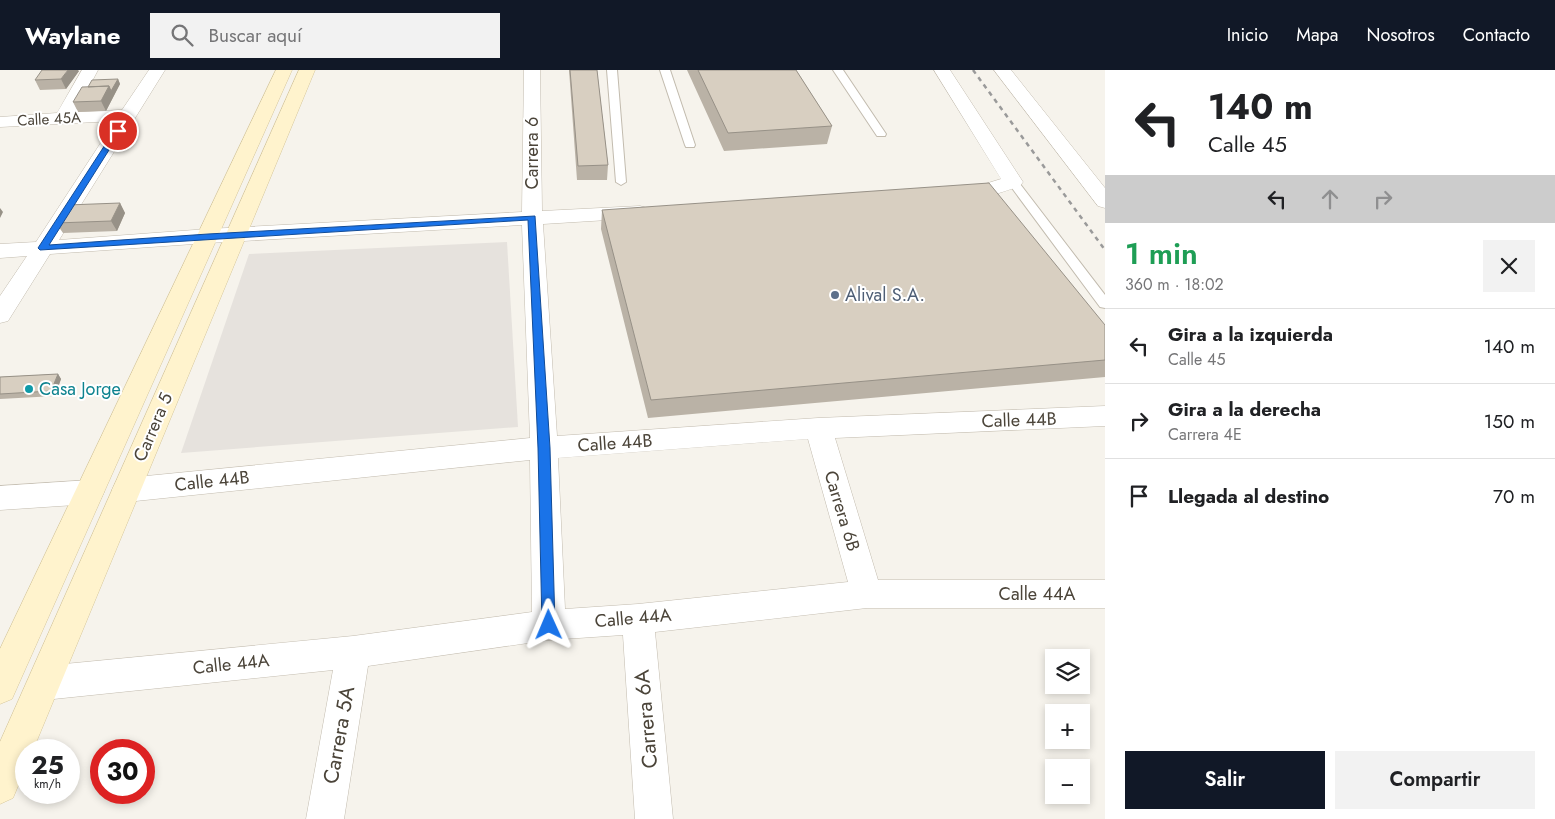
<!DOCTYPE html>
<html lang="es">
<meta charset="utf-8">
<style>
body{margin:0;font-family:Jost,sans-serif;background:#f2f2f2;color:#202124;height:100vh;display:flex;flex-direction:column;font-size:19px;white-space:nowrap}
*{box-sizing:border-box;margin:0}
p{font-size:16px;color:#757577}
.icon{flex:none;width:28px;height:28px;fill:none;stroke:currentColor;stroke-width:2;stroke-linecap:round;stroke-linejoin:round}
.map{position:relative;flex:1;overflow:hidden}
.details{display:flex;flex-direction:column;background:#fff;width:450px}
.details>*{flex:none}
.guide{background:#fff;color:#202124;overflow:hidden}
.controls{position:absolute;left:1045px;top:579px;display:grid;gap:10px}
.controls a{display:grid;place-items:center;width:45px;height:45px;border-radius:0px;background:#fff;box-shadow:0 2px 8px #0003;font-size:25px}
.speed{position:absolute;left:15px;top:669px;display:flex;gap:10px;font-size:25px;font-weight:700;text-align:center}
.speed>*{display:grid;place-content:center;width:65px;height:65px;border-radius:50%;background:#fff;box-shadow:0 2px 8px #0003;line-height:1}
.speed small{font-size:12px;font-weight:400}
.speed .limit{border:8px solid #d22;background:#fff;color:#111}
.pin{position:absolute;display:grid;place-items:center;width:42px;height:42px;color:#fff;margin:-21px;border:2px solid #fff;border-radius:50%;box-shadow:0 1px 5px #0007}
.me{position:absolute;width:55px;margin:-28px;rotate:359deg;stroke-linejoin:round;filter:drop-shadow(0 0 4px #0008)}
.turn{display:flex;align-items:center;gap:18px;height:105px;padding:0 20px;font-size:22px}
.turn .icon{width:65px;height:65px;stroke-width:2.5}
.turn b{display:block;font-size:35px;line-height:42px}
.lanes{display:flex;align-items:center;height:48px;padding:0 20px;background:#0003;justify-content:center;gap:25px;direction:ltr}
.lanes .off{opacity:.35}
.round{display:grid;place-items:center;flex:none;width:52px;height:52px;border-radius:0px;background:#f2f2f2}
.headline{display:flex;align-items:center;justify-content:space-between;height:85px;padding:0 20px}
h1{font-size:30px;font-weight:600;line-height:38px;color:#1e9e55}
.primary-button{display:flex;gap:10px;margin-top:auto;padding:10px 20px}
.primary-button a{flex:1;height:58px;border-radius:0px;background:#111827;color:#fff;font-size:20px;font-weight:600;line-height:58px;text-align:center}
.primary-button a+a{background:#f2f2f2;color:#202124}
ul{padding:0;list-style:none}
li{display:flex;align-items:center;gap:15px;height:75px;padding:0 20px;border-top:1px solid #e0e0e0}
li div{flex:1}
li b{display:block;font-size:19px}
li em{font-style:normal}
header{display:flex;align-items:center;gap:30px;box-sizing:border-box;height:70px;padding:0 25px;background:#111827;color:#fff}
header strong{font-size:24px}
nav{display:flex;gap:28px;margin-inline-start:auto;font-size:18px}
.search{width:350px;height:45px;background:#f2f2f2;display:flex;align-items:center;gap:12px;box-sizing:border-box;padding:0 18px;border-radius:0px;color:#757577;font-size:19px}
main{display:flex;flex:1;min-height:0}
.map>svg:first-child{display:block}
.industrial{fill:#e6e2dd}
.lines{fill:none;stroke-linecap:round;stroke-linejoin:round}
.lane-casing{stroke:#c2bbae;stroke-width:2}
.street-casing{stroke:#c2bbae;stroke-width:1}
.secondary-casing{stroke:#d6c79b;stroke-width:1}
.lane{fill:#fff;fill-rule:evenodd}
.street{fill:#fff;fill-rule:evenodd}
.secondary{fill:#fff3cd;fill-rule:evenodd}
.rail{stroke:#9a9a9a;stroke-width:2.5;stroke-dasharray:4.5 4.5;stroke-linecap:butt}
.wall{fill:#bab2a6}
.shaded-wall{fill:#979187}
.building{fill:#d8cfc1;stroke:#979187}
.route{fill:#1a73e8;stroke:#114b97}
.service-dot{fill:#5c6f8a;stroke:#fff;stroke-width:2}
.culture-dot{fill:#0f9aa8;stroke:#fff;stroke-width:2}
.labels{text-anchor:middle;stroke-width:4;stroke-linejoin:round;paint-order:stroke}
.far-street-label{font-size:15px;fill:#4b4439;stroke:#fff}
.street-label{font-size:18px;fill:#4b4439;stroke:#fff}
.service-label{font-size:18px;fill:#4e5e75;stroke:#fff;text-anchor:start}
.culture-label{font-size:18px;fill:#0d838f;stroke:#fff;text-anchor:start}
.near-street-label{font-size:21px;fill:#4b4439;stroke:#fff}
</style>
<header>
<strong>Waylane</strong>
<div class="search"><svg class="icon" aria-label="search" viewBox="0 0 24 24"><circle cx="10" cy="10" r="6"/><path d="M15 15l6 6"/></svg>Buscar aquí</div>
<nav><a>Inicio</a><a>Mapa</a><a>Nosotros</a><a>Contacto</a></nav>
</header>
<main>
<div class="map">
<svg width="1105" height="749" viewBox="0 0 1105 749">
<rect width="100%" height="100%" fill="#f6f3ec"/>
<!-- industrial -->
<path class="industrial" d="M507 172 518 357 181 383 249 184Z"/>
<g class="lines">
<!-- lane casing -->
<g class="lane-casing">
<path id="lane" d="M607 0H617L626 112 621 115 616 112Z
M660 0H670L695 75 694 77H686L685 75Z
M833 0H843L886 64 885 66H877Z
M1013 109 1017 110 1105 225V238L1100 237 1009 114 1008 112 1009 110Z"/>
</g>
<!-- street casing -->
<g class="street-casing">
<path id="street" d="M82 0H98L76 42 122 40 149 0H165L59 170 208 159 522 142 524 0H540L542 141 640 136 647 138 650 142 647 146 640 148 543 154 557 366 818 348 1105 336V356L835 368 878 510H1105V538H867L655 562 673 749H635L623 565 549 570 368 596 344 749H306L333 600 44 630 32 625 27 613 32 601 44 596 353 566 532 542 530 390 126 432 116 428 112 420 116 412 126 408 530 368 522 155 208 173 50 184 8 251 0 253V226L27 186 0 188V174L36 172 115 51 0 57V47L57 43ZM808 369 848 512 638 534 565 539 558 388Z
M934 0H950L1023 112 1020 116C998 123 973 134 950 128L947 124 950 120 975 117 1001 109Z
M994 0H1011L1105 118V138L1098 136Z
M90 410 100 414 104 422 100 430 90 434 0 440V416Z"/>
</g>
<!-- secondary casing -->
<g class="secondary-casing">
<path id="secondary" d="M276 0H292L12 629 0 634V579Z
M299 0H315L33 680H26V697L13 728 0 734V672Z"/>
</g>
<!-- lane -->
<use href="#lane" class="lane"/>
<!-- street -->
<use href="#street" class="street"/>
<!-- secondary -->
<use href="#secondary" class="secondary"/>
<!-- rail -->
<path class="rail" d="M973 0 1105 180"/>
</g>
<!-- wall -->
<path class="wall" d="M569 0H597L608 95 607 110H577Z
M687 0H796L832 56 827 74 724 81Z
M79 1 66 19 40 20 35 10Z
M118 9 120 14 106 41 78 42 73 32 88 17Z
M120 133 125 143 117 161 63 163 56 153Z
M602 140 1105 255V307L648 348 601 159Z
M58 304 61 309 55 326 0 329V307Z"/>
<!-- shaded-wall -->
<path class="shaded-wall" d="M68 0H78L79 1 66 19 61 9Z
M118 9 120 14 106 41 101 31 109 16Z
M120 133 125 143 117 161 111 151Z
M0 138 3 142 0 148Z
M58 304 61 309 55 326 51 321Z"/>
<!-- building -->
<path class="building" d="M42 0H68L61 9 35 10Z
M570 0H597L608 95 578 96Z
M698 0H796L832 56 728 63Z
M118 9 111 21 109 16 88 17 92 10Z
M109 16 101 31 73 32 82 17Z
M989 113 1105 255V290L651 330 602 140Z
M120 133 111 151 56 153 67 135Z
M58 304 51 321 0 324V307Z"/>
<!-- route -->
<path class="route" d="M118 59 121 61 49 175 208 164 535 146 550 378 555 555 553 559 549 561 544 559 542 555 538 378 528 150 40 180 38 178 114 61Z"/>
<!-- markers -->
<circle class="service-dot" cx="835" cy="225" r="5"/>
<circle class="culture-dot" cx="29" cy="319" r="5"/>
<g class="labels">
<!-- far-street labels -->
<g class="far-street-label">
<text transform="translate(49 49) rotate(-3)" y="5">Calle 45A</text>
</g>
<!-- street labels -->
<g class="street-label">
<text transform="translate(532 83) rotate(-90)" y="6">Carrera 6</text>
<text transform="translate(1019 350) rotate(-2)" y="6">Calle 44B</text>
<text transform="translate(153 357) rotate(-67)" y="6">Carrera 5</text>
<text transform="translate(615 373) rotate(-4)" y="6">Calle 44B</text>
<text transform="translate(212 411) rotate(-6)" y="6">Calle 44B</text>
<text transform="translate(842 441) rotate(73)" y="6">Carrera 6B</text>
<text x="1037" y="530">Calle 44A</text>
<text transform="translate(633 548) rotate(-5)" y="6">Calle 44A</text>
<text transform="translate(231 594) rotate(-6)" y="6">Calle 44A</text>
</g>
<!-- service labels -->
<g class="service-label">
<text x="845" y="231">Alival S.A.</text>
</g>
<!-- culture labels -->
<g class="culture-label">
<text x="39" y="325">Casa Jorge</text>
</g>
<!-- near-street labels -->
<g class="near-street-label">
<text transform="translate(646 649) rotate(-95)" y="7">Carrera 6A</text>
<text transform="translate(339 665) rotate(-80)" y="7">Carrera 5A</text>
</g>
</g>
</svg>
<div class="controls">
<a><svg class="icon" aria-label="layers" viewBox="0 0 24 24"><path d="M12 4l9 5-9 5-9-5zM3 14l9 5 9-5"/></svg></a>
<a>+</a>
<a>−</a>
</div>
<div class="speed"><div>25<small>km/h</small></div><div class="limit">30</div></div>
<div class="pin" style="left:118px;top:61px;background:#d93025"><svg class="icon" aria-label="arrive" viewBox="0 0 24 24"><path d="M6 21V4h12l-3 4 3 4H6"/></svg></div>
<svg class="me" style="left:549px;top:555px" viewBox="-20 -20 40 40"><path d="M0-17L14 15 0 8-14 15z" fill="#1a73e8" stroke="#fff" stroke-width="4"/></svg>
</div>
<section class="details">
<div class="guide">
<div class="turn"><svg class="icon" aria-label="left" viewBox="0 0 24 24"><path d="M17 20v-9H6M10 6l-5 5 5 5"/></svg><div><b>140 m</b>Calle 45</div></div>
<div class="lanes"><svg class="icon" aria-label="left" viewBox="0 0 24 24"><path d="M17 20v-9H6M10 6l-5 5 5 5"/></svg><svg class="icon off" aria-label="ahead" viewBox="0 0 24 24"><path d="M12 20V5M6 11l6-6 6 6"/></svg><svg class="icon off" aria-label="right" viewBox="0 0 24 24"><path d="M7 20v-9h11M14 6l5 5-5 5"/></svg></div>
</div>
<div class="headline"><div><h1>1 min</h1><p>360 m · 18:02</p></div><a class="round"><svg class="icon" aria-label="close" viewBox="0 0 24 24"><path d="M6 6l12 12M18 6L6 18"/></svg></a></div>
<ul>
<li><svg class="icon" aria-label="left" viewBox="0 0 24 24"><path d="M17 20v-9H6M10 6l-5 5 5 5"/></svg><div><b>Gira a la izquierda</b><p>Calle 45</p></div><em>140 m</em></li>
<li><svg class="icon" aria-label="right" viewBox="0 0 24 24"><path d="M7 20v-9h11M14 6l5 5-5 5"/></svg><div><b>Gira a la derecha</b><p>Carrera 4E</p></div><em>150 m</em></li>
<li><svg class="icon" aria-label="arrive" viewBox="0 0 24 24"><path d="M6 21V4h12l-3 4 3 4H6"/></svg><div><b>Llegada al destino</b></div><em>70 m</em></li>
</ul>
<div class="primary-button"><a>Salir</a><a>Compartir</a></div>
</section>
</main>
